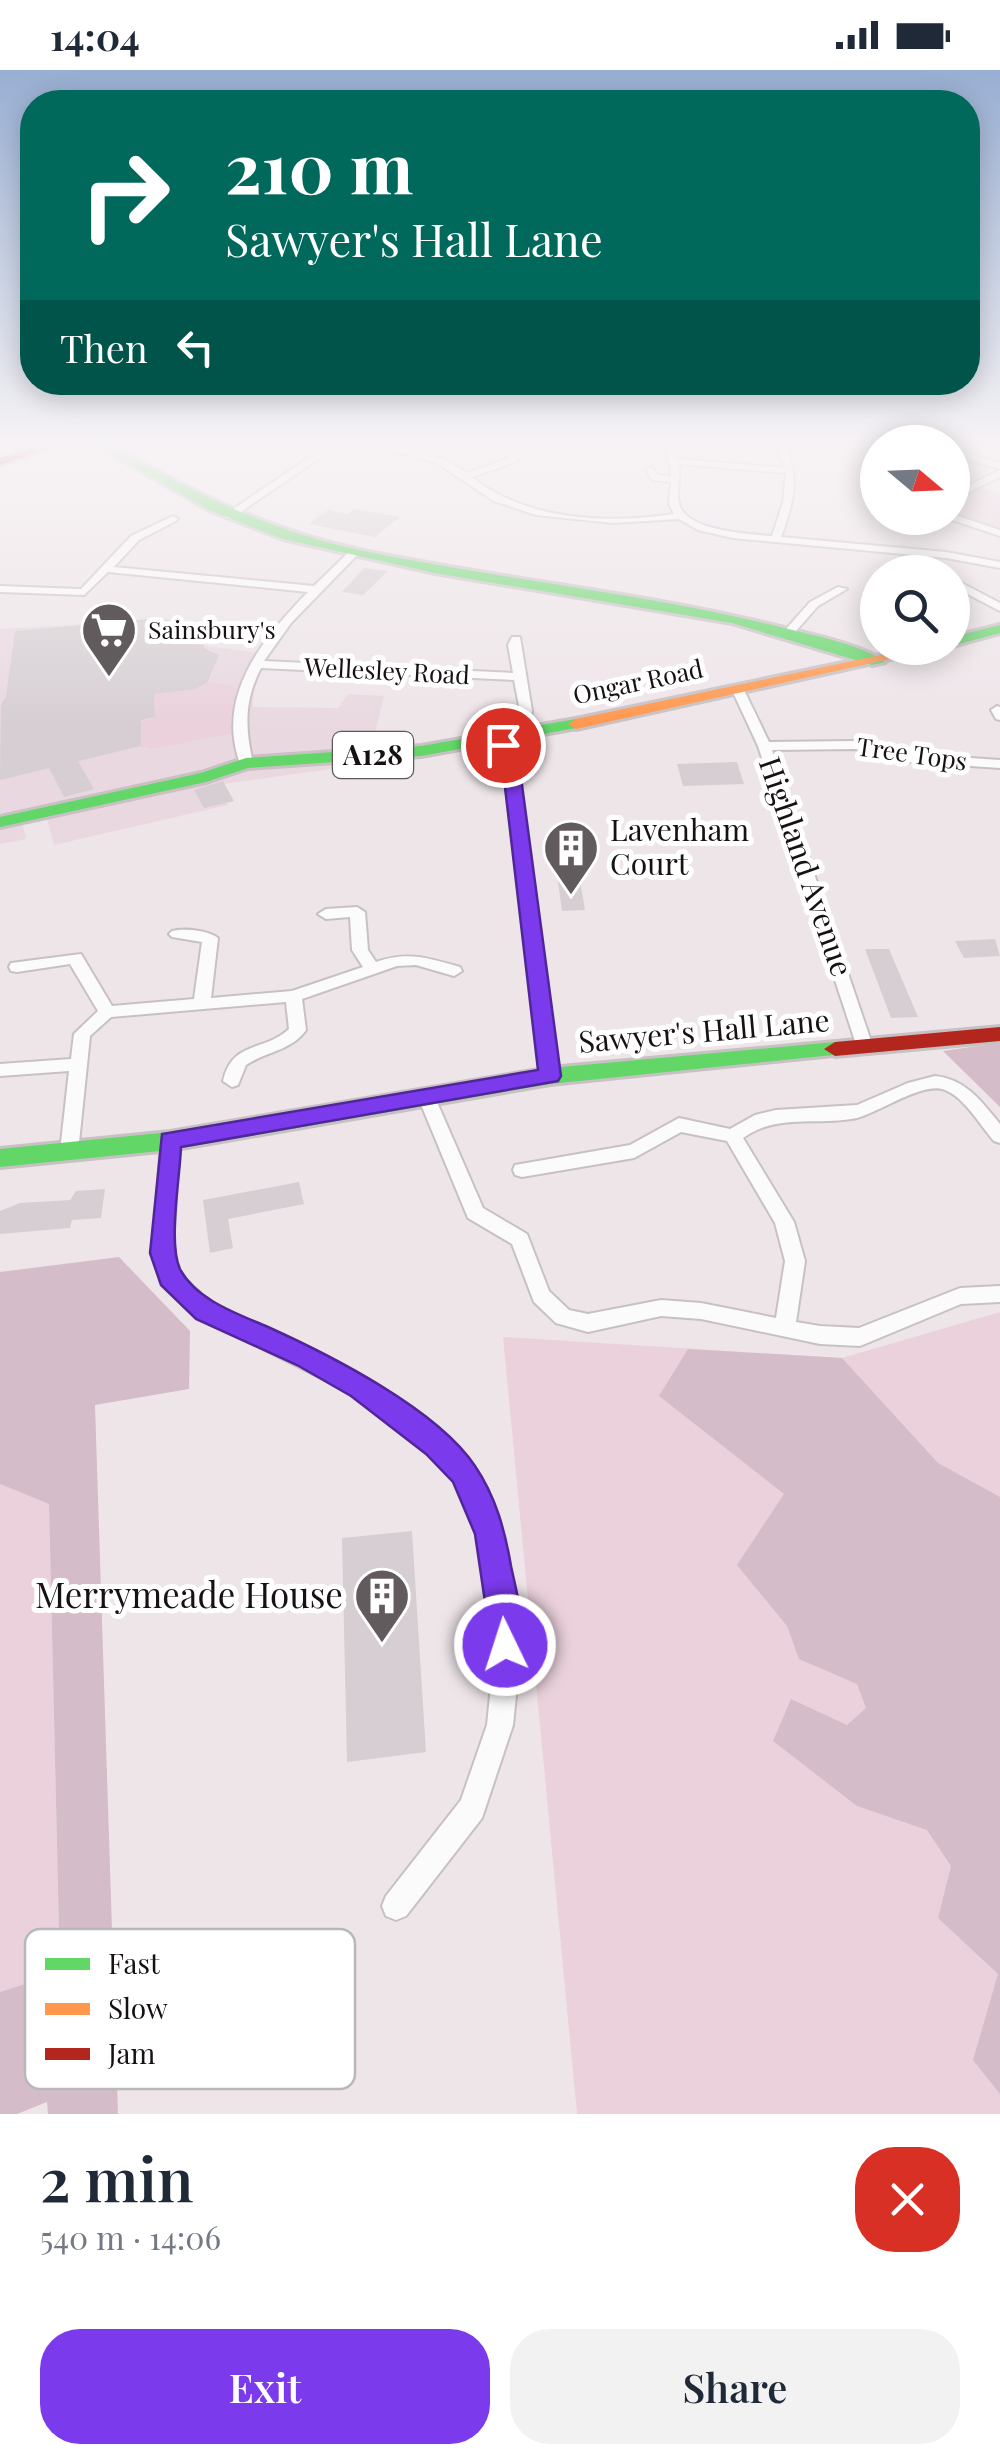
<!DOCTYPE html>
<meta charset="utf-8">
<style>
body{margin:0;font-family:"Playfair Display",serif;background:#f2f2f3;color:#1f2937;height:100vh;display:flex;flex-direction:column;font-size:38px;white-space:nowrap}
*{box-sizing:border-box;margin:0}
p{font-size:32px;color:#747a83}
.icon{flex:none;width:55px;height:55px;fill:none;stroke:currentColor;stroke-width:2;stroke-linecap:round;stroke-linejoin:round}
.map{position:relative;height:2044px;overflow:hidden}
.details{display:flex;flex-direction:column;background:#fff;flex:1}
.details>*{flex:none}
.banner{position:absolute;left:20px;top:20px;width:960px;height:305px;border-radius:40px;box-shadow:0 5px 25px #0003;background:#00695c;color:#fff;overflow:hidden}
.needle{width:65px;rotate:109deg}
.fabs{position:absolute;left:860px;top:355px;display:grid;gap:20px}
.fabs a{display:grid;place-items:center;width:110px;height:110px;border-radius:50%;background:#fff;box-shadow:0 5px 25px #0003;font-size:50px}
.pin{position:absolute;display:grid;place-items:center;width:85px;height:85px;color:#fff;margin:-42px;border:5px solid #fff;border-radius:50%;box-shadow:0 2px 10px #0007}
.me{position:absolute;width:110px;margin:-55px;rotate:356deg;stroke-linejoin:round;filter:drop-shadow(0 0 8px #0008)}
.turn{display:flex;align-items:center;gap:35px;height:210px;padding:0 40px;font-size:45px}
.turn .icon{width:130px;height:130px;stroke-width:2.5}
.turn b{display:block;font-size:70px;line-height:85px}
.then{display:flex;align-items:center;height:95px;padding:0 40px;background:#0003;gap:20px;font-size:38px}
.round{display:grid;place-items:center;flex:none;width:105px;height:105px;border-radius:40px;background:#f2f2f3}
.overview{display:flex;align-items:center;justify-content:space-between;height:170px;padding:0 40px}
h1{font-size:60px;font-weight:600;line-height:75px}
.button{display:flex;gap:20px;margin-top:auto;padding:20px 40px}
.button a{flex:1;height:115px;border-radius:40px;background:#7c3aed;color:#fff;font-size:40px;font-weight:600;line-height:115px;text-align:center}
.button a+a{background:#f2f2f3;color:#1f2937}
.status{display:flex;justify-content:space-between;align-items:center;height:70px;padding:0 50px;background:#fff;direction:ltr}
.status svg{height:28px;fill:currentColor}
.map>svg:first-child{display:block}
.built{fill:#e9d8e0}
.green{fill:#ead1dc}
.forest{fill:#d5bcc9}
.building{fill:#d6ced2}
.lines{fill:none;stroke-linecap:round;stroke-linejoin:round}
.street-casing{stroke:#c8c1c4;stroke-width:4}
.fast-casing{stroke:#c8c1c4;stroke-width:6}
.slow-casing{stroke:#c8c1c4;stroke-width:6}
.jam-casing{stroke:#c8c1c4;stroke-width:6}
.street{fill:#fcfbfc;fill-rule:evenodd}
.fast{fill:#63d668;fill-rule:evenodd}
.slow{fill:#ff974d;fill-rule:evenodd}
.jam{fill:#b3261e;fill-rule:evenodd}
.route{fill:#7c3aed;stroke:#51269a;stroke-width:2.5}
.labels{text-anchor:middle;stroke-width:10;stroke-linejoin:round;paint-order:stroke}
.far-poi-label{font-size:25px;fill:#161113;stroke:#fff;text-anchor:start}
.far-street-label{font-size:25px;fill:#161113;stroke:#fff}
.shield{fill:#fff;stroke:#5c585a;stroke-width:2.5}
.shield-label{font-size:28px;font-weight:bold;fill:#161113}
.poi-label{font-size:30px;fill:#161113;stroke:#fff;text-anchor:start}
.street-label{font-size:30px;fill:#161113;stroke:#fff}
.near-poi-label{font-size:35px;fill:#161113;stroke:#fff;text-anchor:end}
.key{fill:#fff;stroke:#b9b8b8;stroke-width:2.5}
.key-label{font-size:28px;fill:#161113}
</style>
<div class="status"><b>14:04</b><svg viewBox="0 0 49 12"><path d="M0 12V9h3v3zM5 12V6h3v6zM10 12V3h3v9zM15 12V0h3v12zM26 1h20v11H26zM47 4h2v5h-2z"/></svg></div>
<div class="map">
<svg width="1000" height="2044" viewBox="0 0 1000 2044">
<rect width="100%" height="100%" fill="#eee5e9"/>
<!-- built -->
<path class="built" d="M180 549 195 557 200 575 268 584 254 619 253 637 338 638 348 624 384 626 367 694 223 714 228 735 54 775 45 742 21 748 26 769 0 774V559Z"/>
<!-- green -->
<path class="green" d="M981 417 1000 423V460L953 444 952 430Z
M208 612 229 615 243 621 239 662 152 679 141 676V652L155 647 154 624 202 617Z
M1000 1242V2044H577L503 1267 842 1288Z
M0 1414 49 1434 60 1904 0 1922Z"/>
<!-- forest -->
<path class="forest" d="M1000 973V1037L943 981Z
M119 1187 190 1261 189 1319 95 1335 118 2044H48L47 2032 17 2044H0V1922L60 1903 49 1434 0 1414V1202Z
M688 1279 842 1288 938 1393 1000 1427V2024L973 1990 998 1904 938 1848 951 1796 927 1760 857 1736 773 1671 791 1629 847 1655 866 1638 857 1614 799 1589 787 1556 737 1495 784 1424 659 1326Z"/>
<!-- building -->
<path class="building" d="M354 439 400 447 375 467 309 454 328 440 348 444Z
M364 498 388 501 363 525 342 522Z
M159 548 191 556 194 575 204 574V578L219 585 207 613 195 619 154 624 155 647 141 650V676L78 691 94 719 64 727 49 698 0 710 1 635 6 626 15 561Z
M737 692 744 714 683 716 677 694Z
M223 711 234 731 204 738 194 720Z
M557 805H579L585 840 562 841Z
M995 869 1000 886 964 888 955 871Z
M865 879H889L918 947 891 948Z
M299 1112 304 1134 228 1149 233 1178 210 1183 203 1130Z
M105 1119 101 1148 72 1150 70 1158 0 1164V1141L20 1133 70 1130 76 1121Z
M412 1461 426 1682 347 1692 342 1468Z"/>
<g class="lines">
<!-- street casing -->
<g class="street-casing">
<path id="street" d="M332 372C376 372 430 376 467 403L507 389 526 372H535L513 393 472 407C527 451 607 454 674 444L669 434 671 412 652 410 646 400 651 397 658 405 671 406V398L662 372H670L677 389 785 398 775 372H783C801 405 794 432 781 467L946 482 1000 492V498L946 488 733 468 698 460 679 449 613 453 536 445 494 431 437 393 403 384 340 374 232 448H226V444ZM679 394 786 403 783 433 772 466C749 464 684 461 679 433 676 420 681 407 679 394Z
M952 379 1000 393V399L952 385Z
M1000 400V407L952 430V423Z
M952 444 1000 460V466L949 449Z
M173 446 178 449 176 451 139 470 114 497 314 516 350 481 359 483 291 553 264 591 513 603 508 575 512 567H520L532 641 529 665 523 669 517 665 520 641 514 610 261 598C244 630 245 659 253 693L251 696H241C214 627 262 569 308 522L108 502 84 525 0 522V516L81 519 131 466Z
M952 508 1000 533V541L952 516Z
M838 517 847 519 818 536 795 562H787V558L810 532Z
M734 617 744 620 769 672 855 671 911 684 1000 690V698L911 692 855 679 772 680 873 977 871 981H859L857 977 758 676 732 620Z
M997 636 1000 637V650L996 649 991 640Z
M500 666 506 670 518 701 559 1006 550 1012 541 1006 504 701 494 670Z
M357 837 365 842 368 880 376 892C409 881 427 888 460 897L462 901 454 906 416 895 397 896 302 929 306 960C291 981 267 981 246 995L238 1015 232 1017 223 1011C232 970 265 982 289 959L286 932 111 947 90 966 78 1082 75 1087H63L60 1082 69 1001 0 1006V994L71 989 74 964 98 941 70 894 17 902 11 901 9 897 11 893 81 884 112 936 194 929 202 872 172 867 169 864 172 861C185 858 208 860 218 868L211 928 292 921 363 897 352 880 350 847 326 849 318 844 326 839Z
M935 1006C966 1009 982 1032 1000 1054V1073L994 1071C980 1055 965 1028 945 1020 924 1011 880 1042 857 1048 819 1056 777 1043 743 1068L794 1152 805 1191 796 1252 820 1256 859 1258 960 1218 1000 1216V1232L961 1234 860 1276 820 1274 701 1249 661 1246 588 1262 556 1253 534 1232 512 1174 468 1148 418 1027 421 1023H433L483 1138 527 1164 549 1221 569 1240 588 1244 661 1230 701 1233 776 1248 785 1191 775 1153 727 1071 681 1062 634 1088 522 1107 515 1105 513 1100 515 1095 630 1075 679 1048 730 1059 755 1045 776 1040 857 1035 908 1013Z
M170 1064 176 1066 179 1071 173 1183 179 1203 213 1235 369 1310 444 1368 471 1395 487 1421 502 1465 516 1543 518 1606 513 1655 482 1748 406 1846 396 1850 386 1846 382 1836 386 1826 461 1730 487 1655 492 1606V1543L478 1465 469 1433 455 1409 428 1382 353 1324 199 1247 163 1213 153 1183 161 1071 164 1066Z"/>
</g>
<!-- fast casing -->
<g class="fast-casing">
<path id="fast" d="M91 372H105C191 422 266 460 364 481 503 510 646 523 784 558 812 565 863 575 885 592L872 595 732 553 435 503 283 469 209 440Z
M1000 555V563L952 576V567Z
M576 649 582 651V657L421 686 248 698 206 712 0 757V747L201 703 246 688 421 676Z
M835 972 843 974 846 979 843 984 550 1014 170 1080 0 1097V1079L170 1062 550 998Z"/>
</g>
<!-- slow casing -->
<g class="slow-casing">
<path id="slow" d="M914 578H940L576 659 568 654 576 649Z"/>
</g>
<!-- jam casing -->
<g class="jam-casing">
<path id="jam" d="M51 372H68L0 395V388Z
M1000 957V971L835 986 824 979 835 972Z"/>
</g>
<!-- street -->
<use href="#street" class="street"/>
<!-- fast -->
<use href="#fast" class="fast"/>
<!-- slow -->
<use href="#slow" class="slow"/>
<!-- jam -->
<use href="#jam" class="jam"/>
</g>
<!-- sky -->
<linearGradient id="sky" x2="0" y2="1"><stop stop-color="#98aed2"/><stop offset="0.57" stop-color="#f7f3f5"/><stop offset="1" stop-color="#f7f3f5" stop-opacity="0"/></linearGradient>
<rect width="1000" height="658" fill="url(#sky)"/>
<!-- route -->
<path class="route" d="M503 670 512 675 520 700 561 1006 558 1011 181 1077C180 1107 168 1173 180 1199 196 1230 238 1244 268 1257 330 1285 437 1339 475 1396 496 1427 505 1461 511 1496 517 1525 528 1558 516 1586L505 1591 493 1586 475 1464 453 1412 426 1384 351 1326 297 1295 196 1249 161 1215 150 1183 162 1064 538 1000 503 700 495 675Z"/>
<!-- icons -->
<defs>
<g id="supermarket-pin" transform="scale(2.875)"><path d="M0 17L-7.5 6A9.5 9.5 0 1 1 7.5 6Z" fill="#625b5e" stroke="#fff"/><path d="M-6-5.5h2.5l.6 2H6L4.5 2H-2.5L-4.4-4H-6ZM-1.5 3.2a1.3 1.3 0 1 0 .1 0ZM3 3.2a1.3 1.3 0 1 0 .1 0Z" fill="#fff"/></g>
<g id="building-pin" transform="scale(2.875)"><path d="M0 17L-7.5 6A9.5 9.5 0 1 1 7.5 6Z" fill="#625b5e" stroke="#fff"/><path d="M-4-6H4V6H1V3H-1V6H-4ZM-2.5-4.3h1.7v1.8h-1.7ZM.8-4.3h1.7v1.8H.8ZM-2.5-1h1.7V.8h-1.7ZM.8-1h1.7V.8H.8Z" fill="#fff"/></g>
</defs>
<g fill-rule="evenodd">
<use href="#supermarket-pin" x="109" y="560"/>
<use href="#building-pin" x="571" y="778"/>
<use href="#building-pin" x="382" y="1526"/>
</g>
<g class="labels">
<!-- far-poi labels -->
<g class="far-poi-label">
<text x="148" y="569">Sainsbury's</text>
</g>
<!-- far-street labels -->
<g class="far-street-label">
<text transform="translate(387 601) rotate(3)" y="9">Wellesley Road</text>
<text transform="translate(638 612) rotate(-12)" y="9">Ongar Road</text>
<text transform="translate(912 684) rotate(8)" y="9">Tree Tops</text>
</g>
<!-- shield labels -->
<rect class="shield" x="333" y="662" width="80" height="46" rx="8"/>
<g class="shield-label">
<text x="373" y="695">A128</text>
</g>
<!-- poi labels -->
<g class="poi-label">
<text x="610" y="771">Lavenham<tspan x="610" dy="34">Court</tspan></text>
</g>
<!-- street labels -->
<g class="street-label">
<text transform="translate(805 797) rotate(71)" y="10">Highland Avenue</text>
<text transform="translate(704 962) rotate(-5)" y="10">Sawyer's Hall Lane</text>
</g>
<!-- near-poi labels -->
<g class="near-poi-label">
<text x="343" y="1538">Merrymeade House</text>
</g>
</g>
<!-- legend -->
<rect x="25" y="1859" width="330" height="160" rx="15" class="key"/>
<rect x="45" y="1888" width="45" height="12" fill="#63d668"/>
<rect x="45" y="1933" width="45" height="12" fill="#ff974d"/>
<rect x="45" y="1978" width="45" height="12" fill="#b3261e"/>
<g class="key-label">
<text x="108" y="1904">Fast</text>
<text x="108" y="1949">Slow</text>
<text x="108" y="1994">Jam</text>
</g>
</svg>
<div class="fabs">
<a><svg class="needle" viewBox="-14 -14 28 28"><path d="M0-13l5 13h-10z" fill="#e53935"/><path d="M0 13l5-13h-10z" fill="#747a83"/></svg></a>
<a><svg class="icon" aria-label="search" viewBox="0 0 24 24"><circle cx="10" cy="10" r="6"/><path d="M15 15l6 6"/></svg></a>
</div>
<div class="pin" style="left:503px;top:675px;background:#d93025"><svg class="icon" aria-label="arrive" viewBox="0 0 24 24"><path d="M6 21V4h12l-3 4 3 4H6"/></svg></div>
<svg class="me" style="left:505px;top:1575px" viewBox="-20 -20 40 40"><circle r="17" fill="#7c3aed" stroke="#fff" stroke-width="3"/><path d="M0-11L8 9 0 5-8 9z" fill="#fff"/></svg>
<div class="banner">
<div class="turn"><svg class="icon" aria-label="right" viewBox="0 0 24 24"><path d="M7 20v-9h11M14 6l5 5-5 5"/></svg><div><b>210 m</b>Sawyer's Hall Lane</div></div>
<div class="then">Then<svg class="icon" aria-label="left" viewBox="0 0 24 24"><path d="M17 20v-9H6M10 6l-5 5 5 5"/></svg></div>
</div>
</div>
<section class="details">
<div class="overview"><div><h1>2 min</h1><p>540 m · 14:06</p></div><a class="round" style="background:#d93025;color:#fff"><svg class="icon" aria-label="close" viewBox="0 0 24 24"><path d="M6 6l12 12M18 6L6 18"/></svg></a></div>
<div class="button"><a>Exit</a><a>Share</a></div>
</section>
